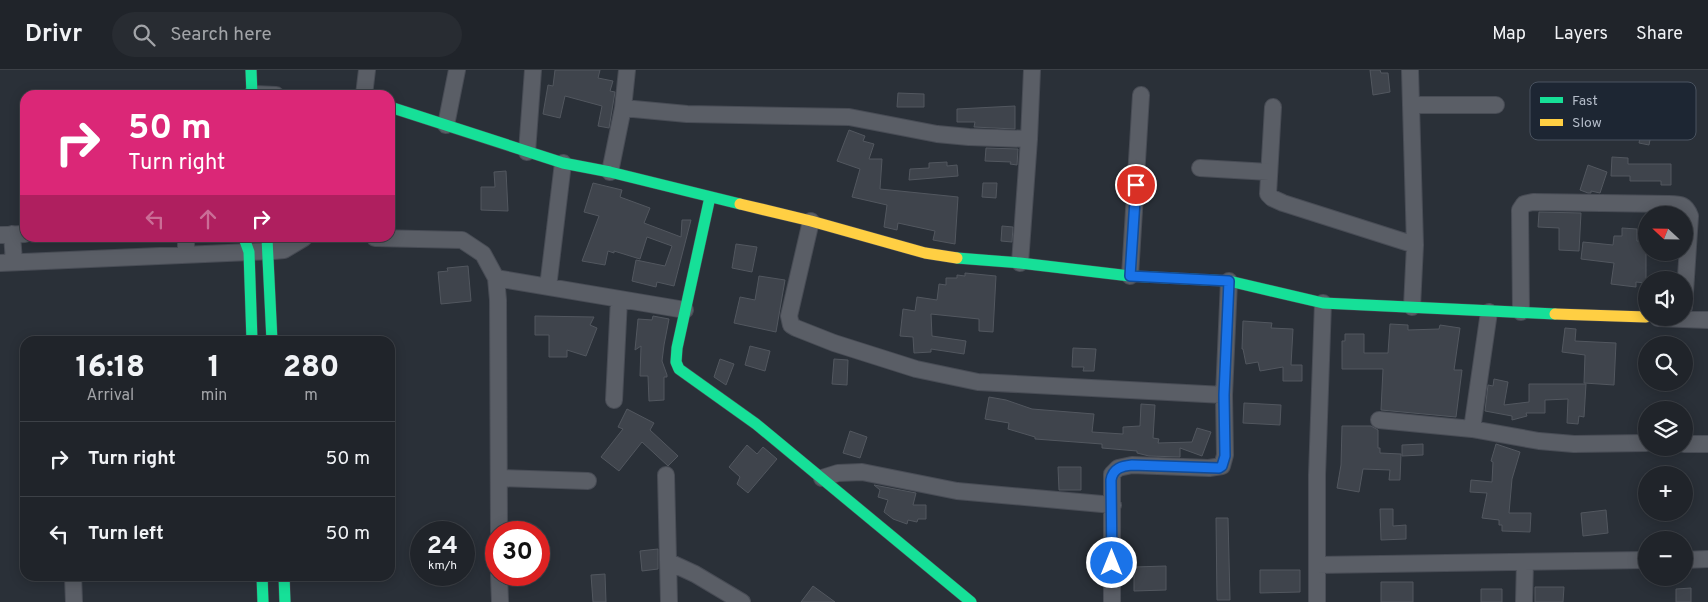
<!DOCTYPE html>
<meta charset="utf-8">
<style>
body{margin:0;font-family:Overpass,sans-serif;background:#282c32;color:#f1f3f6;height:100vh;display:flex;flex-direction:column;font-size:19px;white-space:nowrap}
*{box-sizing:border-box;margin:0}
p{font-size:16px;color:#a2a4a8}
.icon{flex:none;width:28px;height:28px;fill:none;stroke:currentColor;stroke-width:2;stroke-linecap:round;stroke-linejoin:round}
.map{position:relative;flex:1;overflow:hidden}
.panel{position:absolute;left:20px;top:266px;width:375px;height:245px;display:flex;flex-direction:column;background:#20242a;border-radius:15px;box-shadow:0 2px 12px #0003,0 0 0 1px #3d4147}
.panel>*{flex:none}
.banner{position:absolute;left:20px;top:20px;width:375px;height:152px;border-radius:15px;box-shadow:0 2px 12px #0003,0 0 0 1px #3d4147;background:#db2777;color:#fff;overflow:hidden}
.needle{width:32px;rotate:292deg}
.tools{position:absolute;left:1638px;top:136px;display:grid;gap:10px}
.tools a{display:grid;place-items:center;width:55px;height:55px;border-radius:50%;background:#20242a;box-shadow:0 2px 12px #0003,0 0 0 1px #3d4147;font-size:25px}
.speed{position:absolute;left:410px;top:451px;display:flex;gap:10px;font-size:25px;font-weight:700;text-align:center}
.speed>*{display:grid;place-content:center;width:65px;height:65px;border-radius:50%;background:#20242a;box-shadow:0 2px 12px #0003,0 0 0 1px #3d4147;line-height:1}
.speed small{font-size:12px;font-weight:400}
.speed .limit{border:8px solid #d22;background:#fff;color:#111}
.pin{position:absolute;display:grid;place-items:center;width:42px;height:42px;color:#fff;margin:-21px;border:2px solid #fff;border-radius:50%;box-shadow:0 1px 5px #0007}
.me{position:absolute;width:55px;margin:-28px;rotate:0deg;stroke-linejoin:round;filter:drop-shadow(0 0 4px #0008)}
.turn{display:flex;align-items:center;gap:18px;height:105px;padding:0 25px;font-size:22px}
.turn .icon{width:65px;height:65px;stroke-width:2.5}
.turn b{display:block;font-size:35px;line-height:42px}
.lanes{display:flex;align-items:center;height:48px;padding:0 25px;background:#0003;justify-content:center;gap:25px;direction:ltr}
.lanes .off{opacity:.35}
.eta{display:flex;justify-content:space-evenly;align-items:center;height:85px;text-align:center}
.eta b{font-size:30px;font-weight:800;line-height:35px}
ul{padding:0;list-style:none}
li{display:flex;align-items:center;gap:15px;height:75px;padding:0 25px;border-top:1px solid #3d4147}
li div{flex:1}
li b{display:block;font-size:19px}
li em{font-style:normal}
header{display:flex;align-items:center;gap:30px;box-sizing:border-box;height:70px;padding:0 25px;background:#20242a;border-bottom:1px solid #3d4147}
header strong{font-size:24px}
nav{display:flex;gap:28px;margin-inline-start:auto;font-size:18px}
.search{width:350px;height:45px;background:#282c32;display:flex;align-items:center;gap:12px;box-sizing:border-box;padding:0 18px;border-radius:28px;color:#a2a4a8;font-size:19px}
.map>svg:first-child{display:block}
.building{fill:#3f444c;stroke:#52575f}
.lines{fill:none;stroke-linecap:round;stroke-linejoin:round}
.street-casing{stroke:#484c55;stroke-width:18}
.fast-casing{stroke:#484c55;stroke-width:12}
.slow-casing{stroke:#484c55;stroke-width:12}
.street{stroke:#5a5e66;stroke-width:16}
.fast{stroke:#16e098;stroke-width:11}
.slow{stroke:#ffcf43;stroke-width:11}
.route-casing{stroke:#114b97;stroke-width:12}
.route{stroke:#1a73e8;stroke-width:9}
.key{fill:#1d2633;stroke:#4a5360;stroke-width:1}
.key-label{font-size:14px;fill:#b4bcc9}
</style>
<header>
<strong>Drivr</strong>
<div class="search"><svg class="icon" aria-label="search" viewBox="0 0 24 24"><circle cx="10" cy="10" r="6"/><path d="M15 15l6 6"/></svg>Search here</div>
<nav><a>Map</a><a>Layers</a><a>Share</a></nav>
</header>
<div class="map">
<svg width="1708" height="532" viewBox="0 0 1708 532">
<rect width="100%" height="100%" fill="#2a3038"/>
<!-- building -->
<path class="building" d="M555 0H600L598 8 613 11 610 21 615 22 609 58 598 56 602 36 565 26 560 48 543 44 548 15 553 16Z
M1370 0H1380L1381 3H1388L1390 22 1373 25Z
M898 23 924 24V37H897Z
M1610 25 1631 28V34L1656 39 1649 75 1639 73 1642 58 1615 54V50L1606 48Z
M1015 36V59L974 57 975 52H957V39Z
M849 60 865 66 863 71 874 74 869 89H882L880 119 958 127 955 174 933 170 935 161 898 153 897 160 884 157 887 135 852 127 860 99 837 91Z
M986 78 1018 79 1017 95 1010 94 1011 92 985 91Z
M1612 87 1628 88V94H1671V115H1661V111H1630V106H1611Z
M947 92V96L957 95 958 106 909 110 910 99 929 98V93Z
M1588 95 1607 102 1600 123 1591 121V123H1588L1580 120Z
M506 101 508 141 481 140V117H495L494 102Z
M593 113 622 120 620 127 650 138 644 153 681 167 682 150H691L674 216 657 212 656 217 632 211 636 190 665 196 672 176 647 167 640 189 614 181V183L608 181 605 195 582 191 599 146 584 142Z
M983 113H997L996 128 982 127Z
M1539 142 1581 143 1579 181 1559 180V158L1538 157Z
M1002 156 1013 157 1012 172 1001 171Z
M1622 158 1637 159V171L1646 172V213L1636 212V217L1611 214 1614 193 1581 189 1583 172 1613 175 1614 166H1622Z
M736 174 757 177 752 202 732 198Z
M468 196 471 231 441 234 438 202 448 201 447 198Z
M965 203 996 206 993 262 979 261V249L931 244 932 266 966 271 964 284 931 279V282L914 283 913 267 900 266 903 239 915 241 917 227 937 230 939 214 946 215V208H957V205L965 206Z
M759 206 785 210 776 262 734 253 740 227 755 230Z
M535 246 594 247 590 255 597 258 586 286 567 280V287H549V265H535Z
M653 246 669 249 664 275 662 291 667 305V307H664V330L649 331 648 306H640L641 276 635 280 638 249 652 250Z
M1243 251 1272 253 1271 258 1293 259 1291 295H1302V311H1283V297L1260 301 1258 292 1246 294 1243 279H1242Z
M1390 254 1408 255V260L1439 259 1440 255 1460 258 1454 300H1462L1456 347 1381 340 1383 299H1342V271H1345V264H1364V283H1388Z
M1565 258 1576 259 1575 271 1616 273 1614 315 1584 313 1585 285 1562 282Z
M750 276 770 281 765 301 745 295Z
M1073 278 1096 279 1094 301H1083L1084 297H1072Z
M720 289 734 294 726 315 714 307Z
M834 289 848 290 847 315 832 314Z
M1494 309 1508 312 1504 335 1529 332V314H1586L1584 347 1579 346 1578 354 1567 353 1568 329 1545 330V343H1526L1527 346 1512 350V346L1485 341 1488 315 1493 316Z
M989 327 1006 330 1032 339 1094 344 1092 362 1123 364V357L1140 356 1141 334 1155 335 1153 368 1159 369 1158 373 1192 372 1197 358 1211 362 1202 386 1180 378V387L1149 386 1137 383V381L1102 378V374L1035 369V367L1008 359 1009 353 985 349Z
M1244 333 1281 335 1280 355 1243 353Z
M627 339 654 353 650 360 678 386 668 396 642 372 619 401 601 387 623 359 618 357Z
M1342 356H1371L1378 360V378H1380V383L1401 384 1400 410H1389L1390 400 1363 399 1359 422 1337 418 1341 395Z
M850 361 867 367 860 388 843 383Z
M1423 374V385L1402 386V375Z
M1496 374 1520 382 1512 409 1509 443H1531L1530 462 1502 461V455H1499V450L1482 448 1487 423 1470 422 1471 410 1492 412 1493 392 1491 391Z
M747 375 757 384 763 377 777 389 748 423 737 414 740 407 729 397Z
M1058 397H1081V420H1059Z
M874 415 916 423 913 435H926V449H918L917 452 908 450 907 454 893 449 884 442 888 430 878 427 880 420Z
M1380 439H1393V456L1406 455V469L1381 470Z
M1606 440 1608 463 1583 466 1581 443Z
M1216 448H1228L1230 530H1217Z
M658 479V499L642 501 640 481Z
M1166 496V520L1134 521V497Z
M1260 500H1300V522L1260 523Z
M605 504 606 532H593L591 505Z
M1381 512H1413V532H1381Z
M813 516 835 532H801Z
M1535 517H1564L1563 532H1535Z
M1691 518V532H1676V519Z
M1481 519H1502V532H1481Z"/>
<g class="lines">
<!-- street casing -->
<g class="street-casing">
<path id="street" d="M1410 0 1415 175 1412 237
M252 24 276 25
M364 25 367 0
M1411 35H1496
M1273 37 1268 124 1272 128 1283 133 1415 175
M623 38 687 44 849 47 937 64 969 67 1029 69
M446 55 457 0
M527 82 533 0
M1200 98 1269 102
M610 102 623 38 627 0
M811 151 789 246 791 255 796 258 834 273 916 299 978 312 1224 325
M12 164 14 192
M0 165 25 164
M186 168V185
M375 168 462 170 483 184 496 208 498 230 499 462
M0 193 273 181 284 180 304 168
M1020 193 1029 69 1032 0
M1130 206 1141 25
M496 208 685 240
M548 217 563 93
M1521 242 1520 140 1524 134 1533 132 1669 134C1681 134 1686 135 1690 146L1684 237
M1658 248 1708 250
M614 330 619 229
M1379 350 1472 359 1539 371 1574 374 1646 373
M1472 359 1489 242
M1684 374H1708
M666 405 669 532
M499 408 588 411
M822 408 838 403 862 402 957 421 1113 435
M1684 490 1708 489
M669 492 695 504 742 532
M1317 495 1646 490
M499 505 500 532
M73 506 74 532
M1112 532V404L1118 398 1132 395 1209 398 1222 396 1225 385 1224 325 1229 211
M1317 532V405L1323 233
M1524 532 1525 492"/>
</g>
<!-- fast casing -->
<g class="fast-casing">
<path id="fast" d="M251 0 252 25
M390 37 563 93 610 102 740 134
M710 127 677 278 676 292 679 299 756 354 971 532
M244 168 249 182 252 271
M267 168 272 271
M957 188 1020 193 1130 206 1229 211 1323 233 1555 244
M262 506 263 532
M284 506 285 532"/>
</g>
<!-- slow casing -->
<g class="slow-casing">
<path id="slow" d="M740 134 811 151 925 183 957 188
M1555 244 1646 247"/>
</g>
<!-- street -->
<use href="#street" class="street"/>
<!-- fast -->
<use href="#fast" class="fast"/>
<!-- slow -->
<use href="#slow" class="slow"/>
</g>
<g class="lines">
<!-- route casing -->
<g class="route-casing">
<path id="route" d="M1112 493 1111 410C1113 398 1122 396 1132 395L1219 398 1222 396 1225 386 1224 325 1229 211 1130 206 1136 115"/>
</g>
<!-- route -->
<use href="#route" class="route"/>
</g>
<!-- legend -->
<rect x="1530" y="12" width="166" height="58" rx="8" class="key"/>
<rect x="1540" y="27" width="23" height="6" fill="#16e098"/>
<rect x="1540" y="49" width="23" height="7" fill="#ffcf43"/>
<g class="key-label">
<text x="1572" y="35">Fast</text>
<text x="1572" y="57">Slow</text>
</g>
</svg>
<div class="tools">
<a><svg class="needle" viewBox="-14 -14 28 28"><path d="M0-13l5 13h-10z" fill="#e53935"/><path d="M0 13l5-13h-10z" fill="#a2a4a8"/></svg></a>
<a><svg class="icon" aria-label="sound" viewBox="0 0 24 24"><path d="M4 9h4l5-4v14l-5-4H4zM17 9q2 3 0 6"/></svg></a>
<a><svg class="icon" aria-label="search" viewBox="0 0 24 24"><circle cx="10" cy="10" r="6"/><path d="M15 15l6 6"/></svg></a>
<a><svg class="icon" aria-label="layers" viewBox="0 0 24 24"><path d="M12 4l9 5-9 5-9-5zM3 14l9 5 9-5"/></svg></a>
<a>+</a>
<a>−</a>
</div>
<div class="speed"><div>24<small>km/h</small></div><div class="limit">30</div></div>
<div class="pin" style="left:1136px;top:115px;background:#d93025"><svg class="icon" aria-label="arrive" viewBox="0 0 24 24"><path d="M6 21V4h12l-3 4 3 4H6"/></svg></div>
<svg class="me" style="left:1112px;top:493px" viewBox="-20 -20 40 40"><circle r="17" fill="#1a73e8" stroke="#fff" stroke-width="3"/><path d="M0-11L8 9 0 5-8 9z" fill="#fff"/></svg>
<div class="banner">
<div class="turn"><svg class="icon" aria-label="right" viewBox="0 0 24 24"><path d="M7 20v-9h11M14 6l5 5-5 5"/></svg><div><b>50 m</b>Turn right</div></div>
<div class="lanes"><svg class="icon off" aria-label="left" viewBox="0 0 24 24"><path d="M17 20v-9H6M10 6l-5 5 5 5"/></svg><svg class="icon off" aria-label="ahead" viewBox="0 0 24 24"><path d="M12 20V5M6 11l6-6 6 6"/></svg><svg class="icon" aria-label="right" viewBox="0 0 24 24"><path d="M7 20v-9h11M14 6l5 5-5 5"/></svg></div>
</div>
<section class="panel">
<div class="eta">
<div><b>16:18</b><p>Arrival</p></div>
<div><b>1</b><p>min</p></div>
<div><b>280</b><p>m</p></div>
</div>
<ul>
<li><svg class="icon" aria-label="right" viewBox="0 0 24 24"><path d="M7 20v-9h11M14 6l5 5-5 5"/></svg><div><b>Turn right</b></div><em>50 m</em></li>
<li><svg class="icon" aria-label="left" viewBox="0 0 24 24"><path d="M17 20v-9H6M10 6l-5 5 5 5"/></svg><div><b>Turn left</b></div><em>50 m</em></li>
</ul>
</section>
</div>
